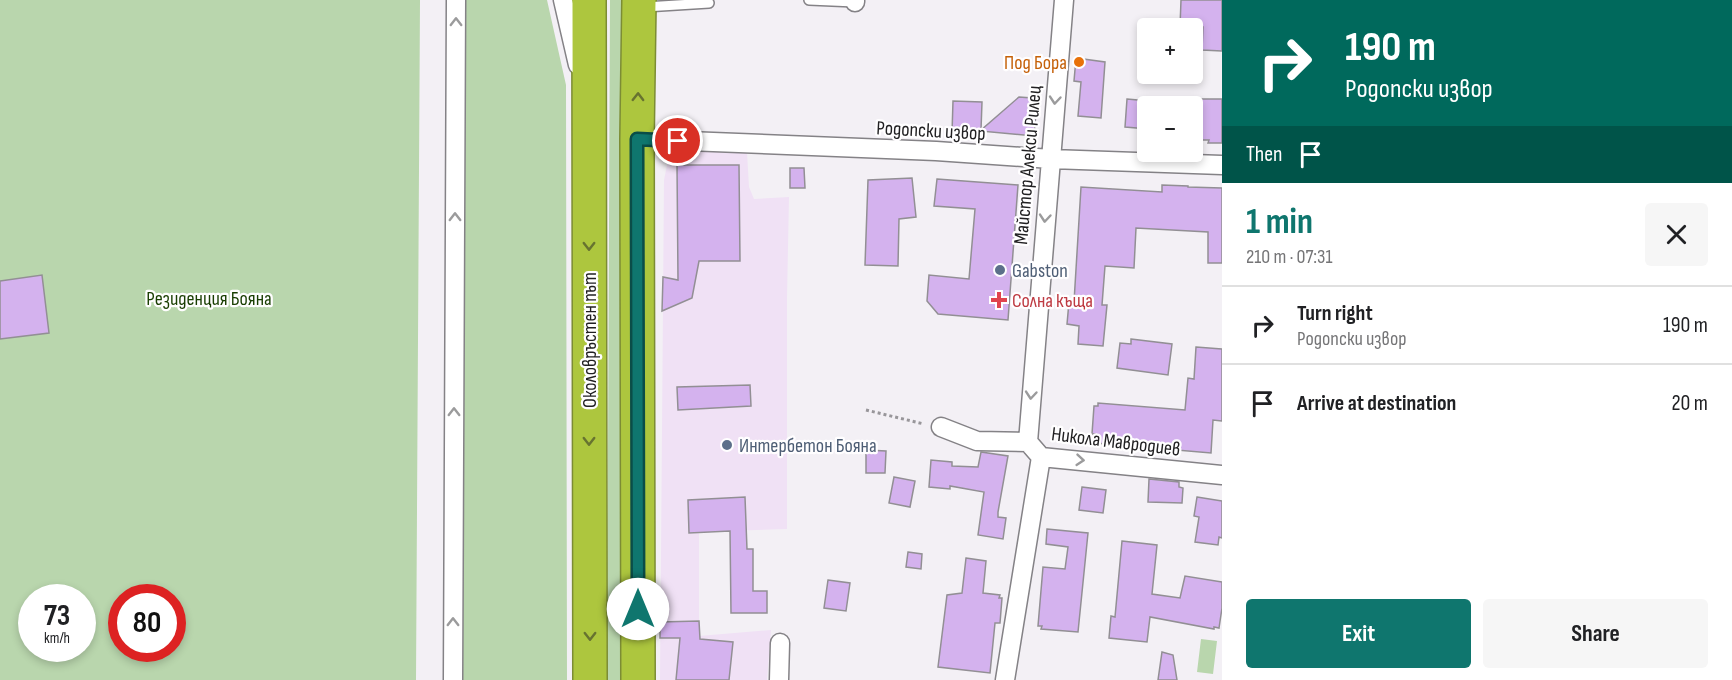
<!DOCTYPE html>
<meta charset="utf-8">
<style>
body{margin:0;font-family:"Sofia Sans Condensed",sans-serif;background:#f6f6f6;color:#202124;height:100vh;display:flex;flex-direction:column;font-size:22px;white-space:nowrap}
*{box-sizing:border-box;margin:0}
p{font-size:20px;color:#757577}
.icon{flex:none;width:33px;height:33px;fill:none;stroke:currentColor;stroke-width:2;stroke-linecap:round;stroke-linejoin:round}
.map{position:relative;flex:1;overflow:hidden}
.details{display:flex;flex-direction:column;background:#fff;width:510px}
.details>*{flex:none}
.guide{background:#00695c;color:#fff;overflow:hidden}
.buttons{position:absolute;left:1137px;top:18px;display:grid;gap:12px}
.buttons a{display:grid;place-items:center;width:66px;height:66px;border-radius:6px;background:#fff;box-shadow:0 3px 9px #0003;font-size:30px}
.speed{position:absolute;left:18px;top:584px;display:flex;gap:12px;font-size:30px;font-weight:700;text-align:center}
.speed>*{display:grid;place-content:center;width:78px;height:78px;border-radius:50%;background:#fff;box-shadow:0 3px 9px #0003;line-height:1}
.speed small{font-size:15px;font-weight:400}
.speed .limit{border:9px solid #d22;background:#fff;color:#111}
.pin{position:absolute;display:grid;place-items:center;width:51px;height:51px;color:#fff;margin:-26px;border:3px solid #fff;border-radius:50%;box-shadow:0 2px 6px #0007}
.me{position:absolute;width:66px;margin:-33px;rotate:0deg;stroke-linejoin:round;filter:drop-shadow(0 0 4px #0008)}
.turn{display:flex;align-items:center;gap:21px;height:126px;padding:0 24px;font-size:27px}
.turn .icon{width:78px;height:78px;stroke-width:2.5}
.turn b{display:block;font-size:42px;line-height:51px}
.then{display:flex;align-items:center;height:57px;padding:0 24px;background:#0003;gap:12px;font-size:22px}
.round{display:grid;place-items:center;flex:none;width:63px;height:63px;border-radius:6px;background:#f6f6f6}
.head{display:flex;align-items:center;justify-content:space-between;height:102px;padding:0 24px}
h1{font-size:36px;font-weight:700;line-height:45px;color:#0f766e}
.action{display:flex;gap:12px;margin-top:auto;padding:12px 24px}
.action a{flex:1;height:69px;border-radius:6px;background:#0f766e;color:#fff;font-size:24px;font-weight:700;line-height:69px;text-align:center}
.action a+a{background:#f6f6f6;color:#202124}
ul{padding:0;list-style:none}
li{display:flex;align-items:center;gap:18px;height:78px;padding:0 24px;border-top:2px solid #e0e0e0}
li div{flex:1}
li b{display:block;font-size:22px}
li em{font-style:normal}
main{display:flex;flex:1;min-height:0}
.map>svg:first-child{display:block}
.commercial{fill:#f0e1f5}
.green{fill:#b9d6ad;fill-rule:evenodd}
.building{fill:#d4b2ee;stroke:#928f94;stroke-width:1.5}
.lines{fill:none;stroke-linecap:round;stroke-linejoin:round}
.lane-casing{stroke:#848286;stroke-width:12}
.street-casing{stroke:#848286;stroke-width:21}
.highway-casing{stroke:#7c8c34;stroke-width:36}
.path{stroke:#98969a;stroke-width:3;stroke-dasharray:3 3;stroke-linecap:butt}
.lane{stroke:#fff;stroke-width:9}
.street{stroke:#fff;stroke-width:18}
.highway{stroke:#adc63e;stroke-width:33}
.oneway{stroke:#9b9b9c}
.oneway2{stroke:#677330}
.route-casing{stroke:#0a4d48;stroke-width:15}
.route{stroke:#0f766e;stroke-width:10}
.food-dot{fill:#e8710a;stroke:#fffeff;stroke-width:2}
.service-dot{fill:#5c6f8a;stroke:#fffeff;stroke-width:2}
.health-dot{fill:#e0444e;stroke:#fffeff;stroke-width:2}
.labels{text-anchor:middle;stroke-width:4.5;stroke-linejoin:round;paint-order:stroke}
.food-label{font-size:20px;fill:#c56008;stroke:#fffeff;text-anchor:end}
.street-label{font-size:20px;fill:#212022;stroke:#fffeff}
.service-label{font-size:20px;fill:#4e5e75;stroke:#fffeff;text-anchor:start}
.park-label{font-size:20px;fill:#193e02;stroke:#fffeff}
.health-label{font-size:20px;fill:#be3a42;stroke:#fffeff;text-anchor:start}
</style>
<main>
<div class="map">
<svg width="1222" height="680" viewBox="0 0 1222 680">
<rect width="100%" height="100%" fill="#f3f0f5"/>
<!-- commercial -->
<path class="commercial" d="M683 151 747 152 749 187 754 199 789 197 787 298V529L699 532V636L771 630 767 680H660L664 180 667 165Z"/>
<!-- green -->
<path class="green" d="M0 0H420L416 680H0ZM32 597H82V648H32ZM122 597H172V648H122Z
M461 0H547L566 85 567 680H458Z
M610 0H622L621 680H607Z
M1201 639 1217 641 1213 674 1197 672Z"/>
<!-- building -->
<path class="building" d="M1181 0H1222V51L1202 50 1203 27H1180Z
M1076 58 1105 62 1101 118 1078 116 1081 82 1074 81Z
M1019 97 1032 98 1031 113H1036L1034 136 981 131V134L952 133 953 101 982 102 981 130Z
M1127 99 1148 101V129L1125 127Z
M1192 99H1222V143H1208L1209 140H1192Z
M677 165H739L740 261H699L692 298 662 311 663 277 678 280Z
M790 168H804L805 188H790Z
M912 178 916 217 899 219 898 266 865 265 868 180Z
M937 179 1018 185 1008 320 938 314 927 301 929 275 969 279 975 209 934 206Z
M1162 185 1188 186V187L1222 188V263H1208V232L1136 228 1134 268 1105 266 1102 305H1107L1103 346 1078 344 1079 326 1067 324 1069 302H1074L1081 187 1162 192Z
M42 275 49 333 0 339V281Z
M1131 339 1172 344 1168 375 1117 368 1120 343 1131 344Z
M1196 347 1222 349V421L1213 420 1211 453 1095 443V434H1092L1094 406H1098V403L1185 410 1188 378 1194 379Z
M750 385 751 406 678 410 677 387Z
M866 450 886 451 885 473H866Z
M981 452 1008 456 998 512V517L1006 518 1003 539 978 535 984 492 950 486V489L929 487 931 460 952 462V466L978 467Z
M894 477 915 481 910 507 889 503Z
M1149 479 1179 482V487L1183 488 1182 503 1148 502Z
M1082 487 1106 490 1103 513 1079 510Z
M745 497 747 549H753V591H767V613H731L730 531 689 533 688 500Z
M1197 497 1222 501V538L1219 537 1218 545 1195 542 1199 517 1194 516Z
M1047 529 1088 533 1078 632 1041 629 1042 626H1038L1043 567 1065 569 1068 547 1046 544Z
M1122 541 1157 545 1152 594 1180 598 1185 576 1222 582V608L1219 628 1214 627V629L1150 617 1147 642 1109 638 1111 616 1115 617Z
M908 552 922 554 921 569 906 567Z
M966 558 986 561 983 593 1000 595 999 598H1002L1000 623H995L990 673 938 667 947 595 962 593Z
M828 580 850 583 846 611 824 608Z
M699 621 700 639 733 642 729 680H676L680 638H660V622Z
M1162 652 1173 655 1177 680H1158Z"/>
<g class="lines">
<!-- lane casing -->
<g class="lane-casing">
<path id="lane" d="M809 0 855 2
M645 7 709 3"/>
</g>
<!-- street casing -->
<g class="street-casing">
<path id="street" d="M563 0 578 65
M855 2V0
M637 139 936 151 1051 159 1222 165
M941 427 977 441 1028 442 1041 457 1222 475
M1028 442 1064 0
M453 680 456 0
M779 680 780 643
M1005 680 1041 457"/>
</g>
<!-- highway casing -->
<g class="highway-casing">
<path id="highway" d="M589 0 590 680
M638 680 637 139 639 0"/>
</g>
<!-- path -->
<path class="path" d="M866 410 924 424"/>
<!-- lane -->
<use href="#lane" class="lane"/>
<!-- street -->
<use href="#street" class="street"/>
<!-- highway -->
<use href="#highway" class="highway"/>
</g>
<!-- one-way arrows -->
<defs><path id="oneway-chevron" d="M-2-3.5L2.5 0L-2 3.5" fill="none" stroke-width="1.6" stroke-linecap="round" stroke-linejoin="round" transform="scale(1.5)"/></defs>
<g class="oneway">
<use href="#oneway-chevron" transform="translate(456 22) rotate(-90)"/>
<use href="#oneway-chevron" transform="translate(1055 100) rotate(95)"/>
<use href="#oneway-chevron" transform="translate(455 217) rotate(-90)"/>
<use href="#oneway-chevron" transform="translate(1045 218) rotate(95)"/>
<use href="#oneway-chevron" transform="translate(1031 395) rotate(95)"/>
<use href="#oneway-chevron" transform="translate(454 412) rotate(-90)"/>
<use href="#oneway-chevron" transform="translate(1080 460) rotate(5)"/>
<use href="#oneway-chevron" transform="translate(453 622) rotate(-90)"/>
</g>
<g class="oneway2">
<use href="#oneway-chevron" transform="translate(638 97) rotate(-89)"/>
<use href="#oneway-chevron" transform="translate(589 246) rotate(90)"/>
<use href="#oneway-chevron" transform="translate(589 441) rotate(90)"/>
<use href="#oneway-chevron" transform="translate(590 636) rotate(90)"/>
</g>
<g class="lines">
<!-- route casing -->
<g class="route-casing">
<path id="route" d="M638 609 637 139 678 141"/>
</g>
<!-- route -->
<use href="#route" class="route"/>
</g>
<!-- markers -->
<circle class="food-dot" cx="1079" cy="62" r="6"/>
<g class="service-dot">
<circle cx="1000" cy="270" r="6"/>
<circle cx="727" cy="445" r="6"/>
</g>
<path class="health-dot" d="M996 291h6v6h6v6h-6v6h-6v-6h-6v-6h6z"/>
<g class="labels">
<!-- food labels -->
<g class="food-label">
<text x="1067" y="69">Под Бора</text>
</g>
<!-- street labels -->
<g class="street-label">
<text transform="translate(931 130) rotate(3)" y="7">Родопски извор</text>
<text transform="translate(1027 165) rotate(-85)" y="7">Майстор Алекси Рилец</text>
<text transform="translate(589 340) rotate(-90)" y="7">Околовръстен път</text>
<text transform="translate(1116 441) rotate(7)" y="7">Никола Мавродиев</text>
</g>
<!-- service labels -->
<g class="service-label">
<text x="1012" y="277">Gabston</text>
<text x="739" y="452">Интербетон Бояна</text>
</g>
<!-- park labels -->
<g class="park-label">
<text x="209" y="305">Резиденция Бояна</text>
</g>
<!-- health labels -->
<g class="health-label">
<text x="1012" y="307">Солна къща</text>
</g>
</g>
</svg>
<div class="buttons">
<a>+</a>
<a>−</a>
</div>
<div class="speed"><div>73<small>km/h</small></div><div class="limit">80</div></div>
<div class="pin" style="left:678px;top:141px;background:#d93025"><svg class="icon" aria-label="arrive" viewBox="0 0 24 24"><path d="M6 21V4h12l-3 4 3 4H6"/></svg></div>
<svg class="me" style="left:638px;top:609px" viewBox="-20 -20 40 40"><circle r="19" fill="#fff"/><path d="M0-13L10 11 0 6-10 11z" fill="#0f766e"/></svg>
</div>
<section class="details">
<div class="guide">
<div class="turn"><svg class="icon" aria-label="right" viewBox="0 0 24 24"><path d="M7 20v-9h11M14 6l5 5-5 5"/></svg><div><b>190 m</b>Родопски извор</div></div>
<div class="then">Then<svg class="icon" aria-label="arrive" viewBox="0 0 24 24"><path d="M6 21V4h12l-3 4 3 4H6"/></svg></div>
</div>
<div class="head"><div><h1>1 min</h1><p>210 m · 07:31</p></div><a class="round"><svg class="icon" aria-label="close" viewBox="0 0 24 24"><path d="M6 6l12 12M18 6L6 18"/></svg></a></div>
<ul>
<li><svg class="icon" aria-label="right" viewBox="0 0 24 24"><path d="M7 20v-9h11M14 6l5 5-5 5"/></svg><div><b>Turn right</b><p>Родопски извор</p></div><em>190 m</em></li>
<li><svg class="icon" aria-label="arrive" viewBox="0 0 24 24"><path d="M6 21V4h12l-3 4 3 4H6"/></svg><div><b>Arrive at destination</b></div><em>20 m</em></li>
</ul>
<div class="action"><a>Exit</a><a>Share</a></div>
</section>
</main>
